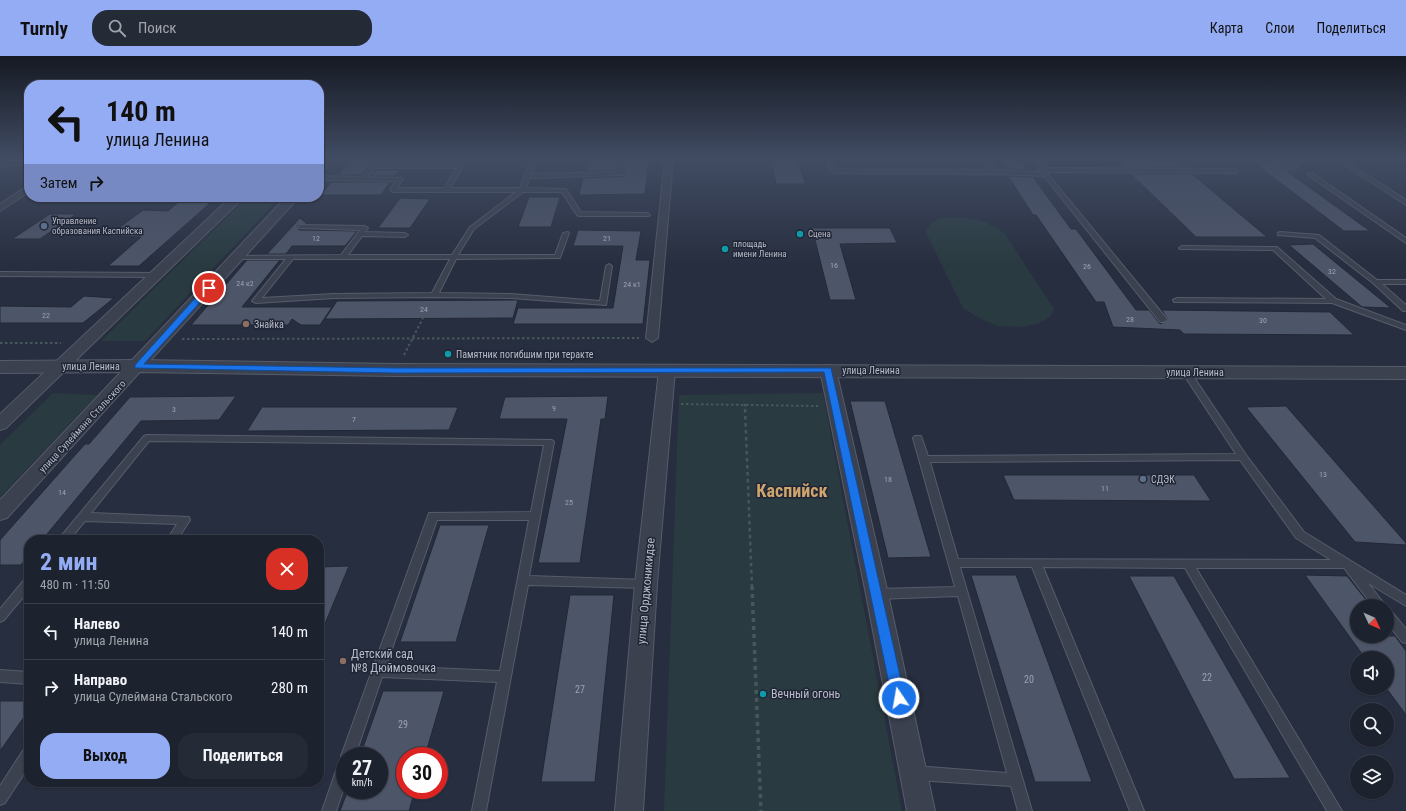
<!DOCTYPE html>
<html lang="ru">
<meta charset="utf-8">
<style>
body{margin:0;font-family:"Roboto Condensed",sans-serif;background:#252a37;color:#f1f3f6;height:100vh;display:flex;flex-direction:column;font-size:15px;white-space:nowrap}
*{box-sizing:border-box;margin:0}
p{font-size:13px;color:#a0a4aa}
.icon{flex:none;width:22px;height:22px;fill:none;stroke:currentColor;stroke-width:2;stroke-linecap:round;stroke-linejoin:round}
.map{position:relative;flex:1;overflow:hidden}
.drawer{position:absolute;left:24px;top:479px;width:300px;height:252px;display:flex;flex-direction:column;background:#1d222f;border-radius:16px;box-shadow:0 1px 3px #0004,0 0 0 1px #3b3f4b}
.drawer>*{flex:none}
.hud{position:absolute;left:24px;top:24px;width:300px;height:122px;border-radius:16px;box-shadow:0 1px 3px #0004,0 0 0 1px #3b3f4b;background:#94acf3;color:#111;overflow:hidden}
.needle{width:26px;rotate:134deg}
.buttons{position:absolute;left:1350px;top:543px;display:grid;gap:8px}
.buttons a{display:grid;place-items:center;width:44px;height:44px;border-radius:50%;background:#1d222f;box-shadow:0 1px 3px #0004,0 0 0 1px #3b3f4b;font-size:20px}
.speed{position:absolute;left:336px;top:691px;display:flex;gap:8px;font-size:20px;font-weight:700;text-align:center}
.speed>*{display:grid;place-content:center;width:52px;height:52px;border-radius:50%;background:#1d222f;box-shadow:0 1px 3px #0004,0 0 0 1px #3b3f4b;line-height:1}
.speed small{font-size:10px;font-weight:400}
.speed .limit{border:6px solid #d22;background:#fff;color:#111}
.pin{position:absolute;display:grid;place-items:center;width:34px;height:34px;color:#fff;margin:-17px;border:2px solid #fff;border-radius:50%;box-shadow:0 1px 4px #0007}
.me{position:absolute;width:44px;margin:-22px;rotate:348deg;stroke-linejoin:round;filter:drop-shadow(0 0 3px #0008)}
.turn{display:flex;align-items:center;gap:14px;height:84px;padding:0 16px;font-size:18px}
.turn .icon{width:52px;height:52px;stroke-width:2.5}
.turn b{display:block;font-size:28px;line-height:34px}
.then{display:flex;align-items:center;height:38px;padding:0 16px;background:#0003;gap:8px;font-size:15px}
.round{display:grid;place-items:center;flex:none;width:42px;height:42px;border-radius:16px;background:#252a37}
.overview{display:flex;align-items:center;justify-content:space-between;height:68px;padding:0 16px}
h1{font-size:24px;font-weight:700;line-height:30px;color:#94acf3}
.primary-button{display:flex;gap:8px;margin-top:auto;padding:8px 16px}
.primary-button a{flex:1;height:46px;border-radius:16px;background:#94acf3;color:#111;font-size:16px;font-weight:700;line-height:46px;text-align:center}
.primary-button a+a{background:#252a37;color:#f1f3f6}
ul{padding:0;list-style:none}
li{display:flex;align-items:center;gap:12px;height:56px;padding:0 16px;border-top:1px solid #3b3f4b}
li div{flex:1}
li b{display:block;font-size:15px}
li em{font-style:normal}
header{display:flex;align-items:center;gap:24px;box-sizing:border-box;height:56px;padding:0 20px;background:#94acf3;color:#111}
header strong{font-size:19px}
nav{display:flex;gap:22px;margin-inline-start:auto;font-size:14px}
.search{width:280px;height:36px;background:#252a37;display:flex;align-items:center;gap:10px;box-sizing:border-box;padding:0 14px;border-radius:16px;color:#a0a4aa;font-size:15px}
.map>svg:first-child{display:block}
.green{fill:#293b40}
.building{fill:#4d5568;stroke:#222837}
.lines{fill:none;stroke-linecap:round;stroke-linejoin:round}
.service-casing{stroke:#565c6a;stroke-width:2}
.pedestrian-casing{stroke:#565c6a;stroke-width:2}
.minor-casing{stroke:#565c6a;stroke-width:2}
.tertiary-casing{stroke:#565c6a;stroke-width:2}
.path-far2{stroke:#47585d;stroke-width:2;stroke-dasharray:2.5 2.5;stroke-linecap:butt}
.path-far1{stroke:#47585d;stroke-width:2.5;stroke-dasharray:3.5 3.5;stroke-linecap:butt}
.path{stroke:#47585d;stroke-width:3.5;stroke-dasharray:4 4;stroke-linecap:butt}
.service{fill:#3b414f;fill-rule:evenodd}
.pedestrian{fill:#3b414f;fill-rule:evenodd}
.minor{fill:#3b414f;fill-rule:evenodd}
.tertiary{fill:#3b414f;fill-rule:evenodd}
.route{fill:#1a73e8;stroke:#114b97}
.service-dot{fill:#5c6f8a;stroke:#202635;stroke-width:1.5}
.culture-dot{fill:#0f9aa8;stroke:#202635;stroke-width:1.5}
.education-dot{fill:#8d6e63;stroke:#202635;stroke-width:1.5}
.labels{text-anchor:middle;stroke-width:3;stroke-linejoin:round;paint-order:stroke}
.number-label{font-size:8px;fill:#9da2b2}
.far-poi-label{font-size:9px;fill:#b8bcca;stroke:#202635;text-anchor:start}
.poi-label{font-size:10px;fill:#b8bcca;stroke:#202635;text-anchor:start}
.street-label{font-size:10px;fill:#b8bcca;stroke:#202635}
.near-number-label{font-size:10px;fill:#9da2b2}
.near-street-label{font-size:12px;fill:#b8bcca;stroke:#202635}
.near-poi-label{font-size:12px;fill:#b8bcca;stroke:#202635;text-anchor:start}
.town-label{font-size:18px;font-weight:bold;fill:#d0a56d;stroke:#202635}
</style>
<header>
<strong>Turnly</strong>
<div class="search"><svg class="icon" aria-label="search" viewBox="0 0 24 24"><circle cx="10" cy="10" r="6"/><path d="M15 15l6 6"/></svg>Поиск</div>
<nav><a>Карта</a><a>Слои</a><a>Поделиться</a></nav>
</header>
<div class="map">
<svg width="1406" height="755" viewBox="0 0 1406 755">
<rect width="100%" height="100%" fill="#272e3f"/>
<!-- green -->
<path class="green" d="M247 141H280L145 285H101Z
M948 161C970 161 987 164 1005 178L1054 253 1050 261 1040 267 1022 271 998 270 979 262 963 252 926 177C929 165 937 163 948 161Z
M53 337 97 339 0 441V389Z
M823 337 902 755H664L679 339Z"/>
<!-- building -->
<path class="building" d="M352 103H408L405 106H373L361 119H338Z
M588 103H618L617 115H585Z
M627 103H649L645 138 579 139 583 122 624 120Z
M771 103H798L805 128H776Z
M1000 103H1020L1028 114 1006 113Z
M1115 103H1174L1184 111H1123Z
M1249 103H1261L1290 115 1288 116 1370 175H1344Z
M1286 103H1312L1300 110Z
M376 114H400L395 120H371Z
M1131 118H1192L1267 181H1196Z
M1008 120 1033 121 1071 173H1076L1136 254H1149L1160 268 1168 264 1162 254 1330 256 1354 279 1184 278 1180 274 1113 271 1104 246H1096L1036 159H1033Z
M332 126H390L381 139H320Z
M184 141H217L139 210H108L141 181 108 180 143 154 168 155Z
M529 141H560L551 171H518Z
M400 142 430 143 410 172H378Z
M50 158H76L40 183H12Z
M300 162 307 168 297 170 299 174 357 175 345 190H292L286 198H267Z
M812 172H890L897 187 840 188 856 244H830Z
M578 174 641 175 636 204H650L643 268H513L518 252H613L623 190H573Z
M1313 188 1391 252 1362 251 1289 189Z
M247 204H280L242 251H332L320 269H301L292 263 288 269H191Z
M84 240 114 242 83 267H0V250L71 251Z
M518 244 513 262 325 263 337 245Z
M236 340 219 364 141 365 42 484H29V499L21 509H0V484L85 388H89L130 341Z
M608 340 605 363H601L580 507H538L567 363H499L505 341Z
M850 345H885L931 501 888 502Z
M1286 350 1406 487V489L1355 486 1246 351Z
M262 351H458L449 374 247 375Z
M1003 419H1194L1211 445 1014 444Z
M440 469H489L456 586H400Z
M349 510 319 582V511Z
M971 519H1016L1092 726H1035Z
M1305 519 1347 520 1371 550H1357V580H1395L1406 595V659L1387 633V602H1365Z
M1129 520H1174L1290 722 1234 723Z
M570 539H614L595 726H541Z
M383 635H444L425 700H405V734H415L409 755H340L348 734H379V700H360Z
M0 645H29V654L0 695Z"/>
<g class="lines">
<!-- service casing -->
<g class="service-casing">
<path id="service" d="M462 103H467L450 132H520L531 103H537L531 118 618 116 620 103H626L623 119 530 122 526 132 566 133 581 156 647 157 650 159 649 160H579L577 159 562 136H523L474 173 458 199H555L563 177 568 176 569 177 560 202 456 203 439 237 511 238 600 245 606 210 609 208 612 210 606 249 511 242 434 241 334 242 256 247 252 245 286 203H238L235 201 236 200 341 199 360 174 299 172 298 171 301 169 365 170 368 172 365 176 405 177 408 179 405 181 362 180 348 199H452L470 171 516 136H393L390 134 396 125 319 124V120L362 121 373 108H459ZM375 112H457L444 132H397L403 123 402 122 368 121ZM293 203H450L432 237 334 238 262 242Z
M826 103H832L835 113 990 114 983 103H988L996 114 1041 116 1032 103H1037L1045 112 1235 113 1238 115 1235 117 1046 116 1166 262 1167 264 1163 266H1160L1044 120 994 118 833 117 830 115Z
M3 105H29V109H4L0 111V107Z
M1346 108H1350L1406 144V149L1346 110Z
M1308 117H1312L1406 182V187L1308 119Z
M1280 176 1319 179 1377 224H1406V228H1382L1406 249V255H1403L1373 227 1315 182 1278 179V177Z
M1182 190 1277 191 1336 243 1406 269V274L1332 247 1174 246 1173 244 1177 242 1326 243 1273 194 1180 193 1179 192Z
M0 216 157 217 160 219 157 221 0 220Z
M1183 314H1189L1246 399 1304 476 1406 539V550L1368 527 1386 550H1373L1344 512H1196L1342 755H1327L1185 512 1043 511 1144 755H1130L1032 511H960L1032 755H1018L1011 730 915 724 910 722 908 717 910 712 915 710 1007 717 958 540 877 543 873 541 871 538 873 535 877 533 955 531 913 382 915 380H921L928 400 1236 398 1182 316ZM1240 404 1296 482 1331 504 958 503 930 406Z
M147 379 552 384 554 386 529 520 646 524 650 525 651 528 650 531 646 532 528 529 486 755H472L497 626 382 621 355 700H345V729L336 755H322L338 709 340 704 343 703 341 700 429 457 531 456 544 389 149 385 91 457 189 461 190 464 177 484H167L177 468 85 465 69 484H58L144 380ZM437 464H529L500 615 386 610Z
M29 522V534L4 564 0 566V553L25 523Z
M1387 553 1391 555 1406 573V587L1402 586 1387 567Z
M0 614 29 616V628L0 626Z
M29 692V710L5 747 0 749V730L24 693Z"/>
</g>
<!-- pedestrian casing -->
<g class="pedestrian-casing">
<path id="pedestrian" d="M665 103H673L658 282 652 286 646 282Z
M29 129V136L0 155V148Z"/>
</g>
<!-- minor casing -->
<g class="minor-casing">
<path id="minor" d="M321 103H332L323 115 319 116V106Z
M1262 103H1280L1297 109 1299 111 1293 114Z
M231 141H244L6 372 0 374V358Z
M286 141H299L7 462 0 464V444Z
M667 309 673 310 675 314 657 528 643 755H615L635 528 659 314 661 310Z
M828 309 834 310 836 314 888 538 935 755H907L866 538 820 314 822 310Z"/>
</g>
<!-- tertiary casing -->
<g class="tertiary-casing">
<path id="tertiary" d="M138 304 395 308 1406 311V323L395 320 138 316 0 317V305Z"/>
</g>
<!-- path-far2 -->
<path class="path-far2" d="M182 283 639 282
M0 287H61
M404 299 423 262
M681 348 818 350
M745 348V354"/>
<!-- path-far1 -->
<path class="path-far1" d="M745 353 752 531"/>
<!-- path -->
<path class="path" d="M752 530 761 755"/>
<!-- service -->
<use href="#service" class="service"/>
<!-- pedestrian -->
<use href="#pedestrian" class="pedestrian"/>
<!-- minor -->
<use href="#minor" class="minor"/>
<!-- tertiary -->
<use href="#tertiary" class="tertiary"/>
</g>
<!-- sky -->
<linearGradient id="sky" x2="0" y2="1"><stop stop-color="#151923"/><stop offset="0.49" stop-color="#414c63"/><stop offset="1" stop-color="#414c63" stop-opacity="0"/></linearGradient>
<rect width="1406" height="209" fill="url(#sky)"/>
<!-- route -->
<path class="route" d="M206 230 213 232 144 308 395 312H831L905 642 903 646 899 648 894 646 892 642 824 316 395 317 135 312V309Z"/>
<!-- markers -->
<g class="service-dot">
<circle cx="44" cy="170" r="4"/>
<circle cx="1143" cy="423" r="4"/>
</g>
<g class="culture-dot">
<circle cx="800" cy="178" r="4"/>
<circle cx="725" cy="193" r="4"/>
<circle cx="448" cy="298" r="4"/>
<circle cx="763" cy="638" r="4"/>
</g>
<g class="education-dot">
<circle cx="246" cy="268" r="4"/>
<circle cx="343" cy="605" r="4"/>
</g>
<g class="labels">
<!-- number labels -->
<g class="number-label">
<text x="316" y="185">12</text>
<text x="607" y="185">21</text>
<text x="834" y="212">16</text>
<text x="1087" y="213">26</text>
<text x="1332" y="218">32</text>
<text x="245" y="230">24 к2</text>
<text x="632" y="231">24 к1</text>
<text x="424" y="256">24</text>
<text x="46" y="262">22</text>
<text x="1130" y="266">28</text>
<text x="1263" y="267">30</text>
<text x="554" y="355">9</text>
<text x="174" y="356">3</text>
<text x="354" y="366">7</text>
<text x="1323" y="421">13</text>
<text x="888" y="426">18</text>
<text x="1105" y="435">11</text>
<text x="62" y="439">14</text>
<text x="569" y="449">25</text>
</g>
<!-- far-poi labels -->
<g class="far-poi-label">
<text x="52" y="168">Управление<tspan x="52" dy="10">образования Каспийска</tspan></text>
<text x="808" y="181">Сцена</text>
<text x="733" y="191">площадь<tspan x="733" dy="10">имени Ленина</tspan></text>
</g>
<!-- poi labels -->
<g class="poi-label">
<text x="254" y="272">Знайка</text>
<text x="456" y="302">Памятник погибшим при теракте</text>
<text x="1151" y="427">СДЭК</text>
</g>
<!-- street labels -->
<g class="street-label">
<text x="91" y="314">улица Ленина</text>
<text x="871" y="318">улица Ленина</text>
<text x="1195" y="320">улица Ленина</text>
<text transform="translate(82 370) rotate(-47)" y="4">улица Сулеймана Стальского</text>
</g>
<!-- near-number labels -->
<g class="near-number-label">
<text x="1207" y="625">22</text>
<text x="1029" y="627">20</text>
<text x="580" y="637">27</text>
<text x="403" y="672">29</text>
</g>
<!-- near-street labels -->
<g class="near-street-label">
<text transform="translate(646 535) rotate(-85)" y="4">улица Орджоникидзе</text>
</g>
<!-- near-poi labels -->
<g class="near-poi-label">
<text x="351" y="602">Детский сад<tspan x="351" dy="14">№8 Дюймовочка</tspan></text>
<text x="771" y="642">Вечный огонь</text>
</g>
<!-- town labels -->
<g class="town-label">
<text x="792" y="441">Каспийск</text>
</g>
</g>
</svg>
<div class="buttons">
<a><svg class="needle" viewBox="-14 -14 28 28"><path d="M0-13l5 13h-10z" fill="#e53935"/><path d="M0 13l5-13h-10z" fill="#a0a4aa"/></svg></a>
<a><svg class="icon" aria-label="sound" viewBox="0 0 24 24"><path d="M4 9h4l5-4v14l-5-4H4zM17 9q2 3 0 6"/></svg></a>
<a><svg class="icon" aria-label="search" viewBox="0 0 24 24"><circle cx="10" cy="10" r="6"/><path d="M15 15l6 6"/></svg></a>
<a><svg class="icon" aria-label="layers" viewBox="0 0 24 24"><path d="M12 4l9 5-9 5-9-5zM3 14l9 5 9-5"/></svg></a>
</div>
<div class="speed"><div>27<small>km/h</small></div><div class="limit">30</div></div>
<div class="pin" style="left:209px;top:232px;background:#d93025"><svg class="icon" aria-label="arrive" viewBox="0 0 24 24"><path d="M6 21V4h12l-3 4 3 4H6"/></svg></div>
<svg class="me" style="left:899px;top:642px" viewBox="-20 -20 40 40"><circle r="17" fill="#1a73e8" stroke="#fff" stroke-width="3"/><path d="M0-11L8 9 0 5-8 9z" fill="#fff"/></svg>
<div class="hud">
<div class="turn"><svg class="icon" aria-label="left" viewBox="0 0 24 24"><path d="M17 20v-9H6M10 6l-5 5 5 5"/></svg><div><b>140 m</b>улица Ленина</div></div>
<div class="then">Затем<svg class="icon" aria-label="right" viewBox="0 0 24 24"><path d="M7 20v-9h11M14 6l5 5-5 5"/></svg></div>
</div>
<section class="drawer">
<div class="overview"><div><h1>2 мин</h1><p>480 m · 11:50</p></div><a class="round" style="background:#d93025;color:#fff"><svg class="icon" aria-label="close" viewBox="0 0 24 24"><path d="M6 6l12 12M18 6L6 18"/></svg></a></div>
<ul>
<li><svg class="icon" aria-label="left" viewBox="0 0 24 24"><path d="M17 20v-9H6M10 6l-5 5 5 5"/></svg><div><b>Налево</b><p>улица Ленина</p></div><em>140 m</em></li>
<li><svg class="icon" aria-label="right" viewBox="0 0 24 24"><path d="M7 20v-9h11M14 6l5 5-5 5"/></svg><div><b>Направо</b><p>улица Сулеймана Стальского</p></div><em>280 m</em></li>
</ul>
<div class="primary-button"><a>Выход</a><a>Поделиться</a></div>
</section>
</div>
